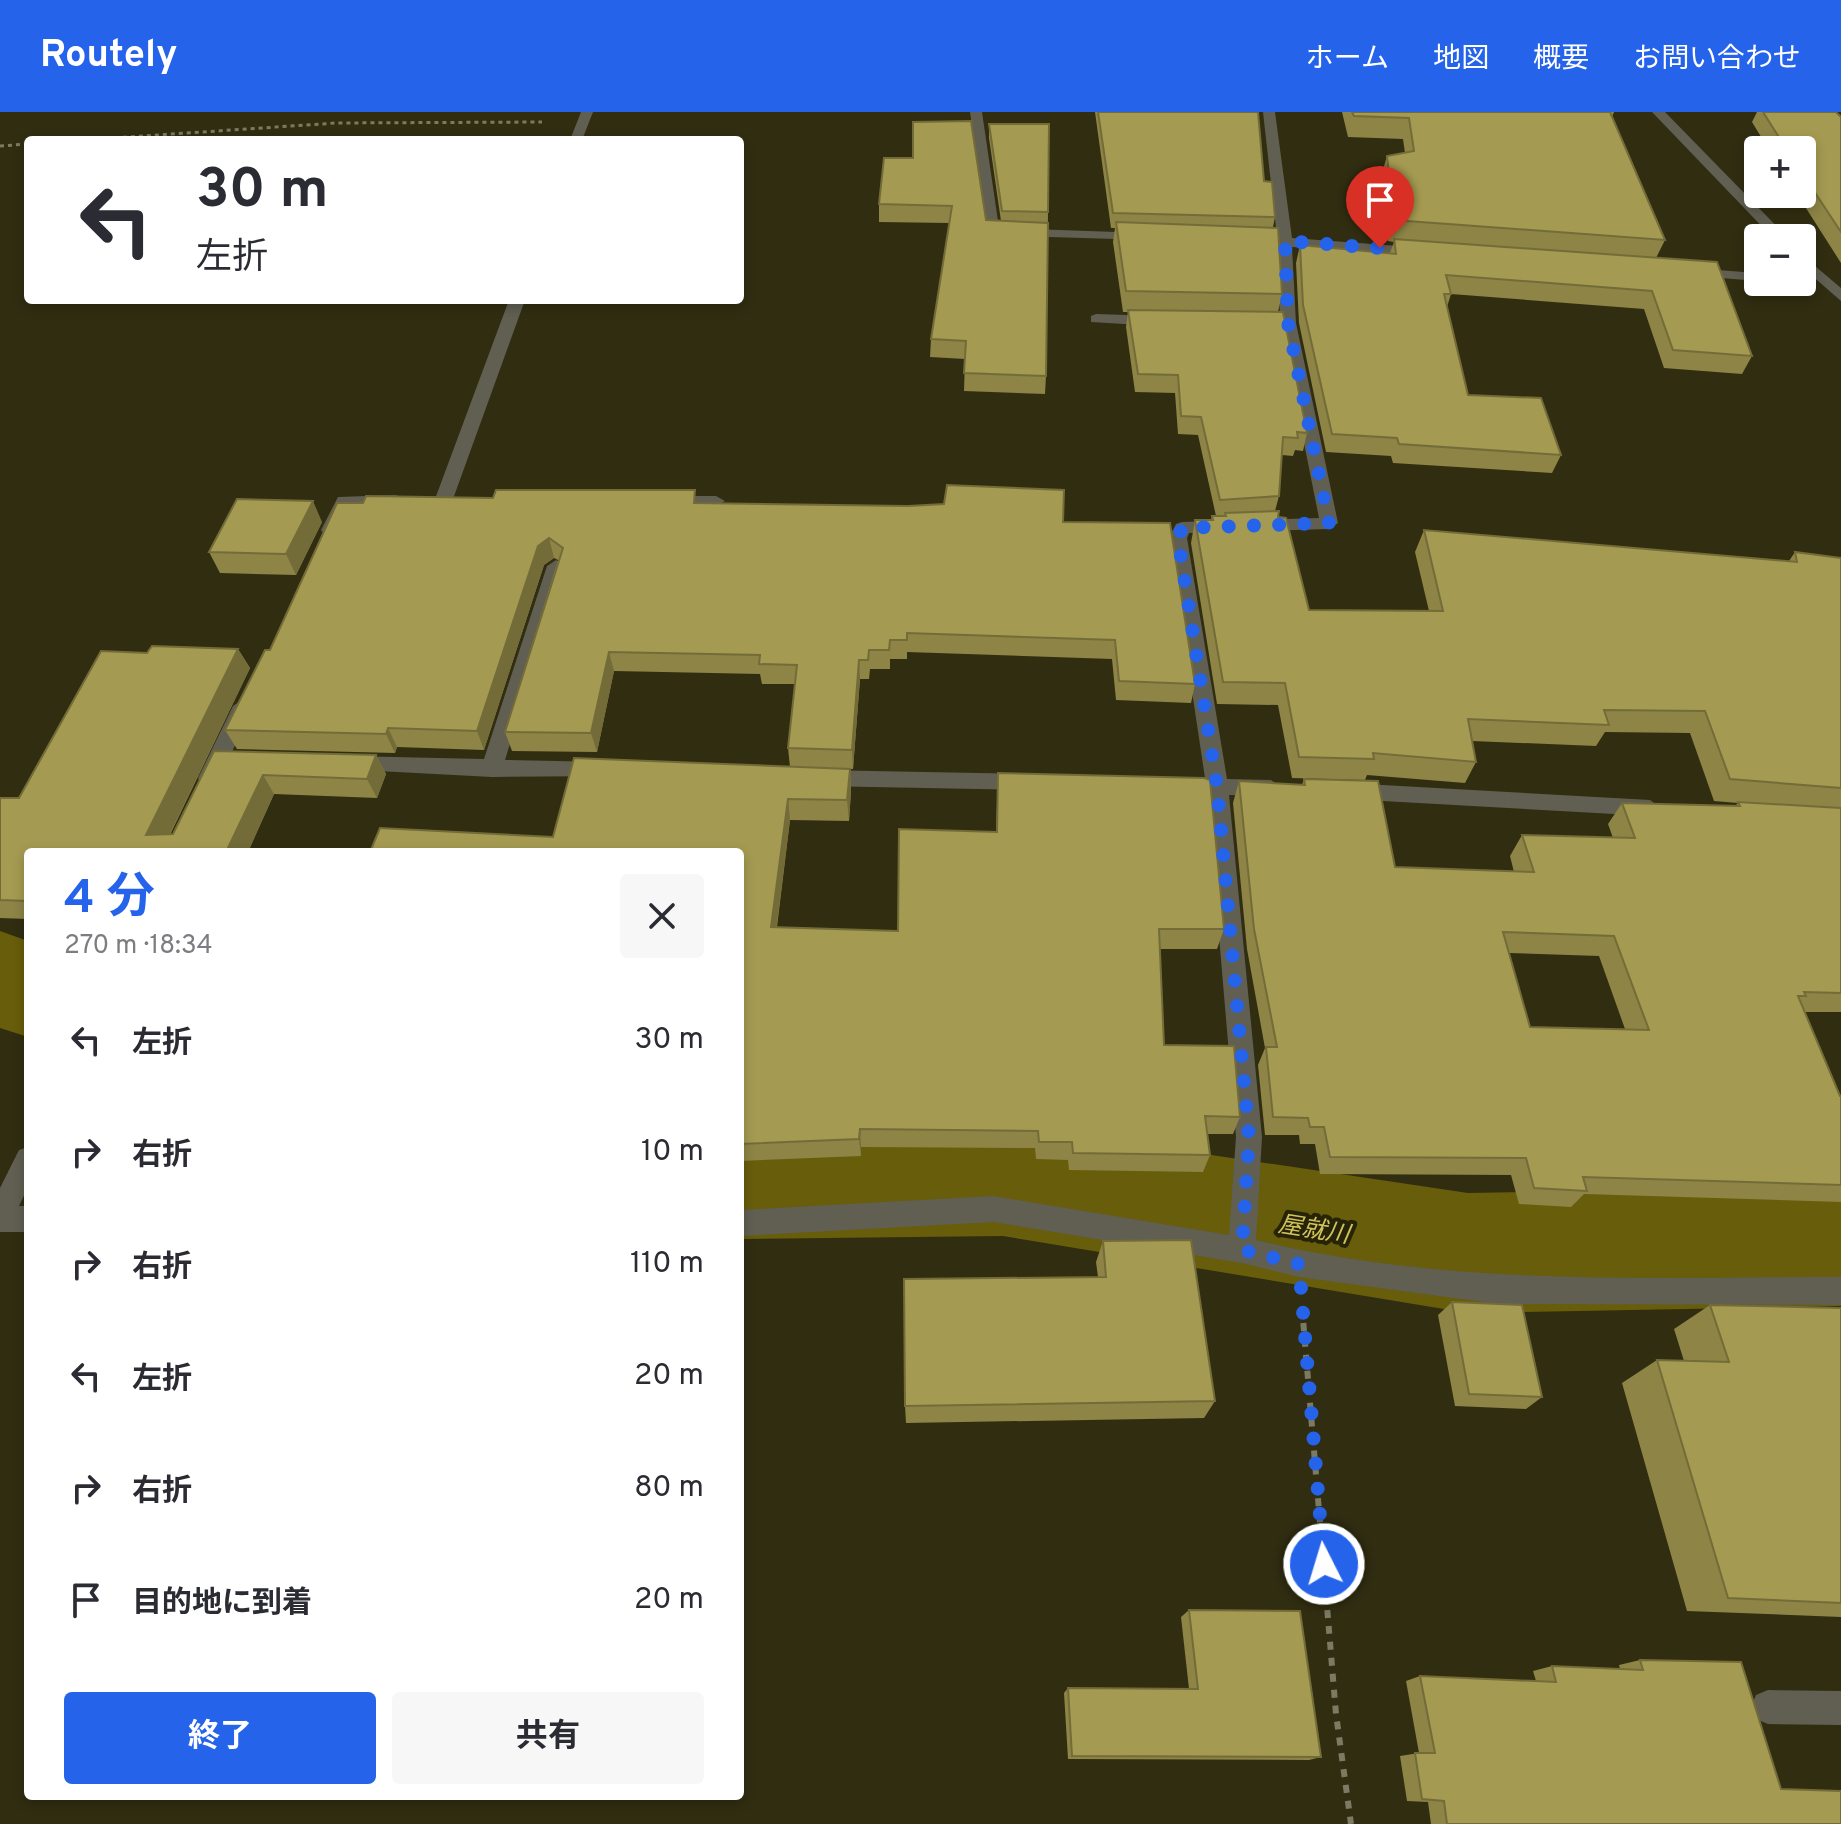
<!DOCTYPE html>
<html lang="ja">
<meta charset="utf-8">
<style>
body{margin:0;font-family:Overpass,"Noto Sans JP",sans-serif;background:#f7f7f7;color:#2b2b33;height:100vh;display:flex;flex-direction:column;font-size:30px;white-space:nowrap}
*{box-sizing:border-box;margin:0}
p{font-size:26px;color:#7c7c81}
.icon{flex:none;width:44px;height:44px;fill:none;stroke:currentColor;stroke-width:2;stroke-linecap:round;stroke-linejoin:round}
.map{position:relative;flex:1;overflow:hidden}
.sheet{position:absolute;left:24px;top:736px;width:720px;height:952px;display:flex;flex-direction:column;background:#fff;border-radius:8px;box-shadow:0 4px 12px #0003}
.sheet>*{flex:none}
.guide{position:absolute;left:24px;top:24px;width:720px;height:168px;border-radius:8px;box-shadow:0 4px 12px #0003;background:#fff;color:#2b2b33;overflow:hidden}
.controls{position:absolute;left:1744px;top:24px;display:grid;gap:16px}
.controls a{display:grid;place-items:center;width:72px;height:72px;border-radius:8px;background:#fff;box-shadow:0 4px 12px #0003;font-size:40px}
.pin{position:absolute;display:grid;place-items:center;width:68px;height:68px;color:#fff;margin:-82px -34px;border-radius:50% 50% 50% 0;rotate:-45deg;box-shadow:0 0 8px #0007}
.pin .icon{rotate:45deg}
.me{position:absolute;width:88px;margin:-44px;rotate:355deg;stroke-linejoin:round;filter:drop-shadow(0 0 6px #0008)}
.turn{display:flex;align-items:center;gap:28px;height:168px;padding:0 40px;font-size:36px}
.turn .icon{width:104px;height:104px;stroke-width:2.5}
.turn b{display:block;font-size:56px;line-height:68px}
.round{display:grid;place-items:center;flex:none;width:84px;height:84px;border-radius:8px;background:#f7f7f7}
.summary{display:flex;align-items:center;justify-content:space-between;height:136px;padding:0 40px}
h1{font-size:48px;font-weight:700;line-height:60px;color:#2563eb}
.primary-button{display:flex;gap:16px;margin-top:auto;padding:16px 40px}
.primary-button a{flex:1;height:92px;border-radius:8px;background:#2563eb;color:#fff;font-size:32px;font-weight:700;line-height:92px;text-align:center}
.primary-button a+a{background:#f7f7f7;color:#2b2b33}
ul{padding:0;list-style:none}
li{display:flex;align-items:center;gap:24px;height:112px;padding:0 40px}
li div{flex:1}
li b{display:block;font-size:30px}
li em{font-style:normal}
header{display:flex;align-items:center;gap:48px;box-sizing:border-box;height:112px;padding:0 40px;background:#2563eb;color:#fff}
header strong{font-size:38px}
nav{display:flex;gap:44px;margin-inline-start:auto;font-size:28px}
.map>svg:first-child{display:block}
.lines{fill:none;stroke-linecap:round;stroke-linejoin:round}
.river{fill:#675d0a;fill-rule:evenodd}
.path-far1{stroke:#7d7a63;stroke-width:3;stroke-dasharray:4 4;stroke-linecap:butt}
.path{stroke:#7d7a63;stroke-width:6;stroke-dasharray:8 8;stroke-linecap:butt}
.minor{fill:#605f52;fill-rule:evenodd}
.wall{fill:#8d8446;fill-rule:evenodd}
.shaded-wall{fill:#736c39}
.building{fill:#a49a51;stroke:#736c39;stroke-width:2;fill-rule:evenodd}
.route{stroke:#2563eb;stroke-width:14;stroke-dasharray:0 25.2}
.labels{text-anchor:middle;stroke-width:8;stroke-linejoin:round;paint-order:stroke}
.water-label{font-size:24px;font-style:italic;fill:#d0c35b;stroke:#272307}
</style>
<header>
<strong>Routely</strong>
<nav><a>ホーム</a><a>地図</a><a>概要</a><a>お問い合わせ</a></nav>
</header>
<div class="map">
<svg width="1841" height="1712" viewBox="0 0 1841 1712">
<rect width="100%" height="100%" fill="#312d11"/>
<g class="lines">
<!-- river -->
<path class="river" d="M0 819 28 829V925L0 916Z
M1003 1012 1468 1081 1841 1074V1194L1468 1201 1003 1124 740 1127V1015Z"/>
<!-- path-far1 -->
<path class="path-far1" d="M83 28 336 11 542 10
M0 34 28 32"/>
<!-- path -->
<path class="path" d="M1302 1195 1336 1602 1351 1712"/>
<!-- minor -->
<path class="minor" d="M581 0H593L582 28H570Z
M970 0H982L999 116 1145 121 1152 125 1150 128 987 123Z
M1263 0H1275L1292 126 1425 136 1432 140 1425 144 1292 135 1296 211 1338 411 1329 417 1189 421 1187 426 1227 667 1271 668 1282 676 1271 684 1229 683 1262 1025 1256 1128C1448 1175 1646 1165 1841 1165V1193L1498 1192 1299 1165 1242 1151 993 1110 740 1124V1098L993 1084 1229 1123 1236 1025 1207 682 1179 681 1168 673 1179 665 1205 666 1169 426 1176 412 1182 410 1319 406 1280 211 1278 134 1263 129 1277 125Z
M1652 0H1665L1788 126H1773Z
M1802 143 1841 176V189L1802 155Z
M1689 156 1758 161V169L1684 163V157Z
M509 188H525L453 387 450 391H438L435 387Z
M1096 202 1158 204 1166 209 1158 214 1091 210V204Z
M396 383 405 388 402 392 350 394 336 422H324L321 418 338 385Z
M664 384H716L725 389 716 394 658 393 655 389Z
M556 448 565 454 505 648 603 650 611 652 614 658 611 664 492 665 340 657 337 652 340 647 348 644 484 647 547 454Z
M243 587 253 594 220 666 217 672H201L198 666 233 594Z
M819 658 1027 662 1038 670 1027 678 819 674 808 666Z
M1347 671 1650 688 1661 696 1650 704 1347 687 1336 679Z
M28 1035V1075L19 1094H28V1120H0V1076L19 1038Z
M1768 1578 1841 1579V1613L1768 1612 1756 1607 1751 1595 1756 1583Z"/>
</g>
<!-- wall -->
<path class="wall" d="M1095 0H1258L1264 69 1275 105 1273 115 1282 182 1278 200 1307 321 1303 339 1295 338 1293 344 1282 343 1279 384 1275 399 1278 405 1309 498 1429 499 1415 440 1424 418 1789 449 1795 440 1841 446V900H1804L1840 984H1841V1090L1584 1082 1571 1095 1519 1092 1511 1063 1320 1062 1315 1032H1300L1299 1023H1265L1258 953 1265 936 1247 837 1233 691 1239 669 1302 673 1304 667 1395 755 1514 760 1510 744 1522 723 1613 726 1608 712 1622 691 1735 694 1738 691 1714 689 1690 621 1605 620 1596 634 1472 629 1476 650 1465 671 1367 663 1365 668 1292 666 1278 593 1217 592 1191 431 1195 408H1211L1212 404H1216L1198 323 1178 322 1175 281 1135 280 1126 215 1128 200H1123L1113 130 1115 116H1111ZM1509 841 1599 844 1625 917 1530 915Z
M1342 0H1614L1612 5 1665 128 1656 146 1752 244 1742 262 1664 256 1644 197 1451 182 1447 195 1468 283 1561 343 1552 361 1393 351 1391 344 1326 340 1299 211 1296 151 1300 133 1390 141 1394 130 1388 129 1381 65 1387 44 1405 41 1403 27 1348 25Z
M1757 0H1836L1841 5V151L1797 82H1802V38H1769L1752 10Z
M989 12 1048 100 1046 264 1045 282 964 279 965 247 930 245 931 227 949 111 879 110V92L884 46 986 108 1001 109 989 26Z
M363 391H697L1063 410 1195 572 1191 591 1116 588 1112 547 907 540V547H890V557H870L869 567H860L853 657 808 656 850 657 851 679 849 709 790 708 777 815 898 819 996 720 998 661 1224 817 1217 837H1160L1164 933 1240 1005 1233 1022H1207L1210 1043 1203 1060 1069 1058 1068 1048 1036 1047 1035 1036 861 1035V1044L740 1049V740L553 725 790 655 788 636 795 572H762L760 562 614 559 597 640 512 639 505 620 558 448 554 446 544 453 484 638 397 635 395 641 237 637 225 618 270 538Z
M322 410 296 463 220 461 209 440Z
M238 537 250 556 170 723 173 722 214 639 376 643 386 662 377 686 274 682 248 740H28V807L0 806V686H19L147 541Z
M1103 1129 1215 1289 1204 1306 906 1311 905 1294 1098 1165 1096 1150Z
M1452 1190 1542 1285 1526 1297 1455 1294 1438 1203Z
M1710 1193 1841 1196V1505L1687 1499 1622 1271 1657 1248 1684 1249 1674 1217Z
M1189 1498 1321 1645 1309 1648 1068 1647 1064 1581 1068 1576 1189 1577 1181 1505Z
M1640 1548 1781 1677 1841 1712H1431L1428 1690 1407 1689 1400 1644 1419 1641 1406 1569 1420 1564 1536 1569 1533 1559 1552 1554 1620 1557 1619 1553Z"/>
<!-- shaded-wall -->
<path class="shaded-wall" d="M313 389 322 410 296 463 286 442Z
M549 426 554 446 544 453 484 638 477 619 538 434Z
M238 537 250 556 161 740 146 723Z
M609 540 614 559 597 640 591 621Z
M859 548 860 567 853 657 852 638Z
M388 616 397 635 395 641 386 622Z
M376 643 386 662 377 686 367 667Z
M850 657 851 679 849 709 847 688Z
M263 663 274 682 248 740H226Z
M788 687 790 708 774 835 771 815Z
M860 1017 861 1035V1044L859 1027Z"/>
<!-- building -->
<path class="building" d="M1098 0H1258L1264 69 1272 70 1275 105 1113 101Z
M1352 0H1610L1665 128 1394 108 1387 44 1414 39 1409 6 1354 4Z
M1763 0H1836L1841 5V120L1802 61V38H1787Z
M971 9 986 108 1048 111 1046 264 964 261 966 229 931 227 952 94 879 92 884 46H913V10Z
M989 12H1049L1048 100 1002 99Z
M1116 110 1278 116 1282 182 1126 179Z
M1394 127 1717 150 1752 244 1673 238 1652 179 1446 163 1451 182H1444L1468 283 1541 286 1561 343 1399 332 1397 326 1332 322 1303 193 1300 133 1396 142Z
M1128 198 1283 200 1307 321 1297 320 1298 326 1283 325 1279 384 1220 388 1201 305 1181 304 1178 263 1138 262Z
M947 373 1064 378 1063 410 1170 411 1195 572 1119 569 1115 528 907 521V528H890L889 538H869L868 548H859L852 638 788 636 797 553 759 552 760 543 609 540 591 621 505 620 563 436 549 426 538 434 477 619 388 616 386 622 225 618 265 538H270L337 391H363L366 384 493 386 496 378H695L694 391 908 394 944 392Z
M237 387 313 389 286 442 209 440Z
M1279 399 1278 405 1286 406 1309 498 1443 499 1424 418 1797 450 1795 440 1841 446V676L1730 667 1705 599 1604 598 1609 613 1468 607 1476 650 1373 641 1374 647 1299 645 1285 571 1223 570 1195 408H1213L1212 404H1226L1225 401Z
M152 534 238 537 146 723 173 722 214 639 376 643 367 667 263 663 226 740H28V789L0 788V686H19L101 539 147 541Z
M574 646 850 657 847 688 788 687 771 815 898 819 899 717 997 720 998 661 1204 666 1210 668 1224 817H1159L1164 933 1234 934 1240 1005 1205 1004 1210 1043 1073 1041 1072 1030H1039L1038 1019 860 1017 859 1027 740 1032V740H370L380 716 553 725Z
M1304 667 1378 669 1395 755 1534 760 1522 723 1635 726 1622 691 1740 694 1738 690 1841 696V881L1804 880 1806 884H1798L1840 984H1841V1073L1583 1065 1587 1079 1534 1076 1526 1046 1330 1045 1324 1015H1310L1308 1006 1273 1005 1266 935H1277L1254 817 1239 669 1305 673ZM1503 820 1614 824 1649 918 1530 915Z
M1191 1128 1215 1289 905 1294 904 1167 1106 1165 1103 1129Z
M1452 1190 1522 1193 1542 1285 1469 1282Z
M1710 1193 1841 1196V1491L1728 1486 1657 1248 1729 1250Z
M1189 1498 1300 1499 1321 1645 1072 1644 1068 1576 1198 1577Z
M1640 1548 1741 1550 1781 1677 1841 1679V1712H1447L1444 1689 1422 1687 1415 1641H1435L1420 1564 1556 1570 1552 1554 1643 1558Z"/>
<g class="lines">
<!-- route -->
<path class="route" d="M1324 1452 1299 1152 1242 1138 1249 1025 1217 674 1178 426 1182 416 1329 411 1288 211 1285 129 1380 136"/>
</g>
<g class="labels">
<!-- water labels -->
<g class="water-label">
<text transform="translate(1314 1117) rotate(9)" y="8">屋就川</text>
</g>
</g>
</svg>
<div class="controls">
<a>+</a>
<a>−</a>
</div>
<div class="pin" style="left:1380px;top:136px;background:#d93025"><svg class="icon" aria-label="arrive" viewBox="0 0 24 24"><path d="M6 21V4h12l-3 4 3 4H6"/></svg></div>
<svg class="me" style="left:1324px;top:1452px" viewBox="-20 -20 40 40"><circle r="17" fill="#2563eb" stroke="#fff" stroke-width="3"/><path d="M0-11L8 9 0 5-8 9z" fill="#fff"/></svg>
<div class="guide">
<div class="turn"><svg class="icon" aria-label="left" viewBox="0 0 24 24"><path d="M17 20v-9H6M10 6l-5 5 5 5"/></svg><div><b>30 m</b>左折</div></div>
</div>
<section class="sheet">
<div class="summary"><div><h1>4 分</h1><p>270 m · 18:34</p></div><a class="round"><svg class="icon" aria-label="close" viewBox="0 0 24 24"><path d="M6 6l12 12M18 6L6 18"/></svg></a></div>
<ul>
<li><svg class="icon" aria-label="left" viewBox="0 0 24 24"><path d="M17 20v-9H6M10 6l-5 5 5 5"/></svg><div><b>左折</b></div><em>30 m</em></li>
<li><svg class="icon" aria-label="right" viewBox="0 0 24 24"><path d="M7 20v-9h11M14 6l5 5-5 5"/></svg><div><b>右折</b></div><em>10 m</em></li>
<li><svg class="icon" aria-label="right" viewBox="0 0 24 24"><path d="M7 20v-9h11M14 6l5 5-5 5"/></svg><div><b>右折</b></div><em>110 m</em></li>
<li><svg class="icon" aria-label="left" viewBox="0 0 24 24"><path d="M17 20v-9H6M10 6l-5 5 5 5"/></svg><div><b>左折</b></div><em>20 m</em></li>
<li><svg class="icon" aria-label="right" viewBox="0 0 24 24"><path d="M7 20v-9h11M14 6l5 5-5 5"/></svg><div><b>右折</b></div><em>80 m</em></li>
<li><svg class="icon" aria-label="arrive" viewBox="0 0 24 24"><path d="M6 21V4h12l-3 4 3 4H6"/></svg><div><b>目的地に到着</b></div><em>20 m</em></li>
</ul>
<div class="primary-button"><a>終了</a><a>共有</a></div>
</section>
</div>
